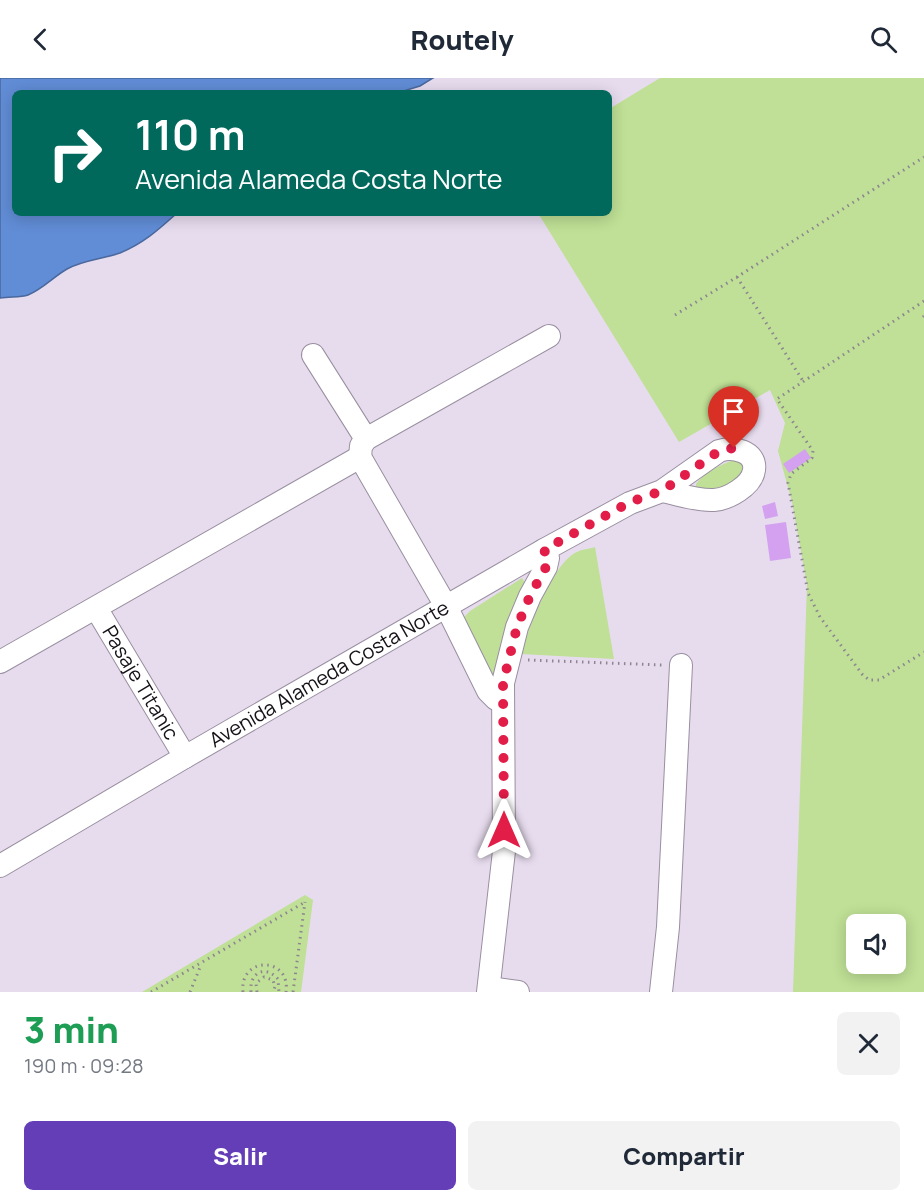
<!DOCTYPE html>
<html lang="es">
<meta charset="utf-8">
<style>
body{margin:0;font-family:Manrope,sans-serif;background:#f2f2f3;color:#1f2937;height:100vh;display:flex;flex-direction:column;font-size:22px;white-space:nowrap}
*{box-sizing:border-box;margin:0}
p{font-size:20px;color:#747a83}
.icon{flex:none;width:33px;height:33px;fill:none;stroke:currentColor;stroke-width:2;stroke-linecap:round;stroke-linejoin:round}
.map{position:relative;height:914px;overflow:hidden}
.sheet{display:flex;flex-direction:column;background:#fff;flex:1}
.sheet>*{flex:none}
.guide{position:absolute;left:12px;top:12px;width:600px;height:126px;border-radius:9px;box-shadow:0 3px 15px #0003;background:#00695c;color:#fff;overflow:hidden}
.fabs{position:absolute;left:846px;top:836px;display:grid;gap:12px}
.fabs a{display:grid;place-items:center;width:60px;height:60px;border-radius:9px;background:#fff;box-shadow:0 3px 15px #0003;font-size:30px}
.pin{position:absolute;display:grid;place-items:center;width:51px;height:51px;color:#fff;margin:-62px -26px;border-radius:50% 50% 50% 0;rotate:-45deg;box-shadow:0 0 6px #0007}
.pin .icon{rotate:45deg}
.me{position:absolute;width:66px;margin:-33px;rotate:0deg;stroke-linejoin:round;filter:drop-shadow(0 0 4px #0008)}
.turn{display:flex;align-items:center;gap:21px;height:126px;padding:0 24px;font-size:27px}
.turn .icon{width:78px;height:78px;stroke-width:2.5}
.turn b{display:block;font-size:42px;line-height:51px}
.round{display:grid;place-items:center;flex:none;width:63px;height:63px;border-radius:9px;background:#f2f2f3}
.overview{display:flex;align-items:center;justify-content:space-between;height:102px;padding:0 24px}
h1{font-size:36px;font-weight:800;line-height:45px;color:#1e9e55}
.button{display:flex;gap:12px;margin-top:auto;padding:12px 24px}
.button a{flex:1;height:69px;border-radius:9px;background:#633eb6;color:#fff;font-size:24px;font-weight:800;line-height:69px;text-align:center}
.button a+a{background:#f2f2f3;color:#1f2937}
header{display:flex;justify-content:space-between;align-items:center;height:78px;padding:0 24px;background:#fff;font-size:27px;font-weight:800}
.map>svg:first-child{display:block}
.green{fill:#bfe096;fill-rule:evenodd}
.water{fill:#618dd6;stroke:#4a689d;stroke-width:1.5}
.building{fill:#d4a1f0}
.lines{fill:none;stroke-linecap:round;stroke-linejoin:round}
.minor-casing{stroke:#998fa0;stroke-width:24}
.path{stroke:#8d8591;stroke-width:3;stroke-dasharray:1.5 4.5;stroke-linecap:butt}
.minor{stroke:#fff;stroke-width:22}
.route{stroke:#e11d48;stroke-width:10;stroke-dasharray:0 18}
.labels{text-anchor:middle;stroke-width:5;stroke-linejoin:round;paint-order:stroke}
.street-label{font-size:20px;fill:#151117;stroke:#f4e9fc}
</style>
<header><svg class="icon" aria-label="back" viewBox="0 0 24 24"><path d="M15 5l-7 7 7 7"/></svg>Routely<svg class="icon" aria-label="search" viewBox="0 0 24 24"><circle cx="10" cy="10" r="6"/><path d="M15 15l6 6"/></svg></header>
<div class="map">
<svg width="924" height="914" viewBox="0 0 924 914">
<rect width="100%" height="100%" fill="#e7dcee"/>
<!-- green -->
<path class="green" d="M660 0H924V914H793L807 507 792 424 778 373 785 345 770 312 679 364 538 135H609V31ZM856 846H896V885H856Z
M734 382 743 385 742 397 718 415 696 410V406C704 395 721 386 734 382Z
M595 469 614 581 521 576C528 552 553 484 577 474 582 471 589 471 595 469Z
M522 500 525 505 505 551 494 604 463 545 465 538 470 533Z
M305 817 313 822 301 914H142Z"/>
<!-- water -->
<path class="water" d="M0 0H433L420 8 397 15H15V135H177C158 152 144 165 120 175 103 181 83 182 67 191 53 199 43 211 28 217 20 220 9 218 0 220Z"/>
<!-- building -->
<path class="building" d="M805 371 811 380 789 395 783 386Z
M775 424 778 438 765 441 762 428Z
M786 444 791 480 770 483 765 447Z"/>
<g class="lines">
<!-- minor casing -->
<g class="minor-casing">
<g id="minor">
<path d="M313 277 366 361"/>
<path d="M360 379 447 530 488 613 496 621 503 624"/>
<path d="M360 379 361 368 366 361 549 258"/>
<path id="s1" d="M96 530 185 679"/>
<path d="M0 584 360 379"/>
<path id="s2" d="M0 788 185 679 544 472 630 425 662 413 719 373C732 368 757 373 754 392 752 408 728 421 714 422 697 423 678 416 662 413"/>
<path d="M489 910 518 914"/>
<path d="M488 914 504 773 503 605 517 549 530 518 546 489 548 480 544 472"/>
<path d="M661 914 668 849 681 587"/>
</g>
</g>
<!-- path -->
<path class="path" d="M737 199 803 303
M924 223 777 321 813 373 812 380 791 396 788 405 808 515 820 539 862 596 869 602H879L924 574
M675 237 737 199 924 79
M923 239 924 238
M528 582 662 587
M151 914 305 824
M190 914 201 887
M243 914C239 878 291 878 286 914
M251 914C249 895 265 886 278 901L279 914
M257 914 256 905 264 899 273 902 275 909 273 914
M293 914 305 824"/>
<!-- minor -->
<use href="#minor" class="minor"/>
</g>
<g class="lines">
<!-- route -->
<path class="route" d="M504 752 503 605 517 549 530 518 546 489 548 480 544 472 630 424 662 413 719 373 734 370"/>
</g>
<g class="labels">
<!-- street labels -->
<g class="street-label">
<text dy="7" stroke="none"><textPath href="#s2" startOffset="381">Avenida Alameda Costa Norte</textPath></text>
<text dy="7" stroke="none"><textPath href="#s1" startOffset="87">Pasaje Titanic</textPath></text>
</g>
</g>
</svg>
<div class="fabs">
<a><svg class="icon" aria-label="sound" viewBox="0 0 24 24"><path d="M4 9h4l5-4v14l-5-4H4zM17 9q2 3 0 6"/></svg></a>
</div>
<div class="pin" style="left:734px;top:370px;background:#d93025"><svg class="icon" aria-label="arrive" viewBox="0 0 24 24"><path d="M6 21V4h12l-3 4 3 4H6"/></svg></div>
<svg class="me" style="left:504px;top:752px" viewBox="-20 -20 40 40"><path d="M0-17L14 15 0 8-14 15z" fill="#e11d48" stroke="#fff" stroke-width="4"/></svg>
<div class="guide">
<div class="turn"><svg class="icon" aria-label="right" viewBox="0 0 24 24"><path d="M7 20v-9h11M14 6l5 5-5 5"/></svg><div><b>110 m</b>Avenida Alameda Costa Norte</div></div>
</div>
</div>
<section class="sheet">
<div class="overview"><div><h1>3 min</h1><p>190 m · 09:28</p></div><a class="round"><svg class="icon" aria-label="close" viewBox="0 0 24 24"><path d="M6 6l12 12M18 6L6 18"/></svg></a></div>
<div class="button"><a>Salir</a><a>Compartir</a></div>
</section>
